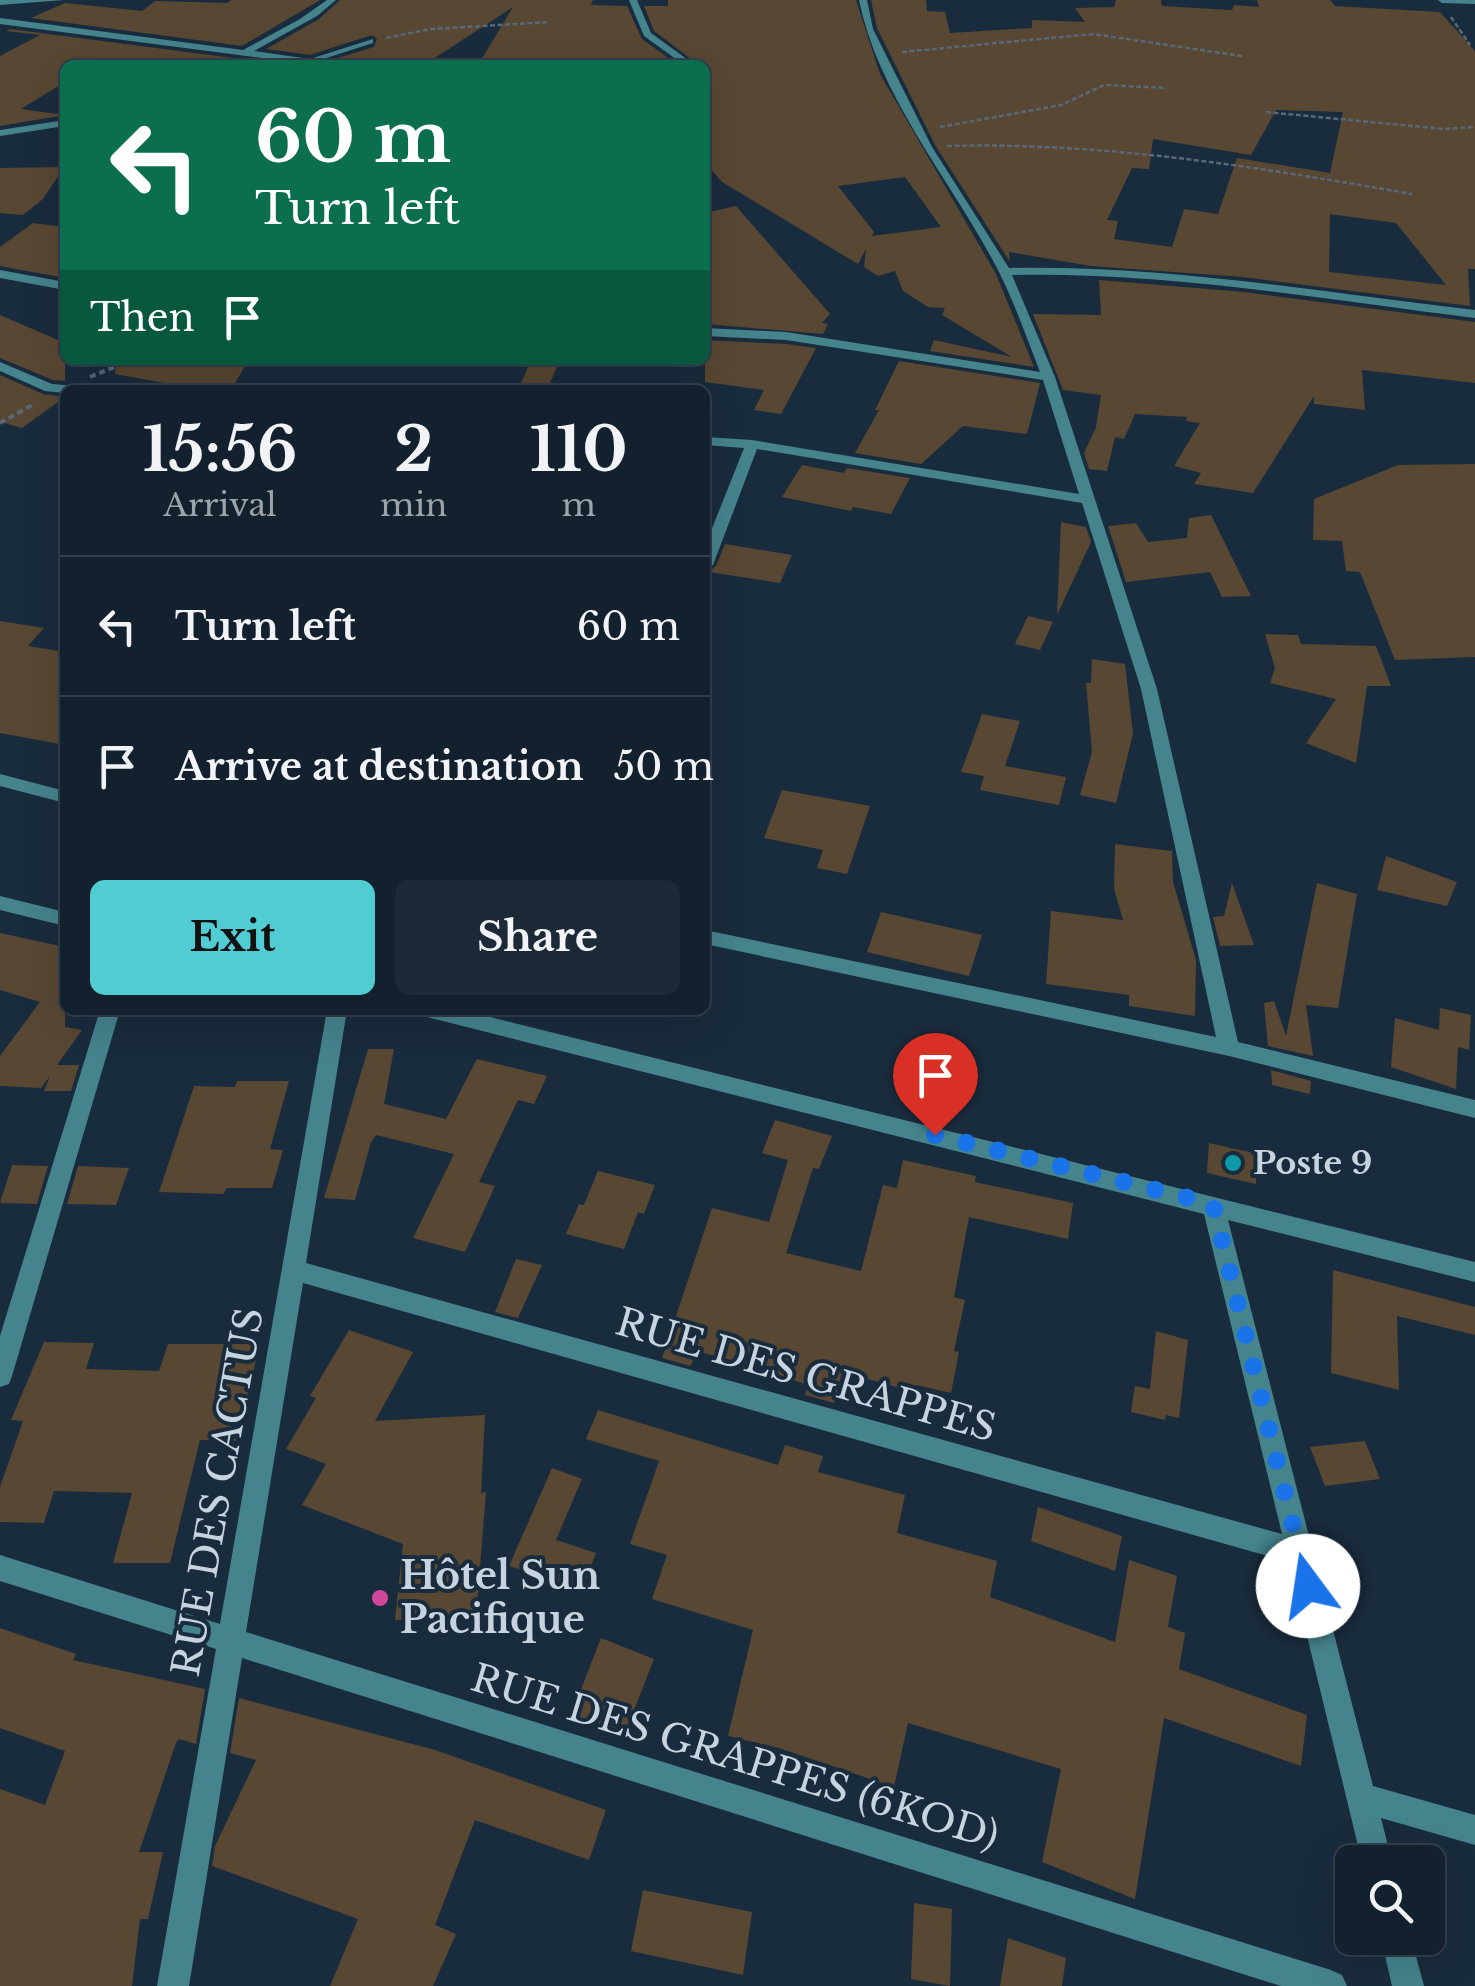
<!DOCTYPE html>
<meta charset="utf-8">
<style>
body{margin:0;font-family:"Libre Baskerville",serif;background:#1c2936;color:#f1f3f6;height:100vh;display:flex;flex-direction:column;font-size:38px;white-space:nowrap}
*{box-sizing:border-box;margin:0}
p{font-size:32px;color:#9da3aa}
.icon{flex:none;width:55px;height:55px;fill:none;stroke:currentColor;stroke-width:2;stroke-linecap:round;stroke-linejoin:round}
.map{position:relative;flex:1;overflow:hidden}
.sheet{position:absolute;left:60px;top:385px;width:650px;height:630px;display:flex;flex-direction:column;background:#13212e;border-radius:15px;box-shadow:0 10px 40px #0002,0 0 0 2px #323e4a}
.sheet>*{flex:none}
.guide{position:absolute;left:60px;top:60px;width:650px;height:305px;border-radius:15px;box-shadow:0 10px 40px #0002,0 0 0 2px #323e4a;background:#0b6e4f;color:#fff;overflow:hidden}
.controls{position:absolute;left:1335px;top:1845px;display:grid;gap:20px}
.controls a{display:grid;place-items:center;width:110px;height:110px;border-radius:15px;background:#13212e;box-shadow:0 10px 40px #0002,0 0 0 2px #323e4a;font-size:50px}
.pin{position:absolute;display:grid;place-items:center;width:85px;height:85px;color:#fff;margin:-102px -42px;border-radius:50% 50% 50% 0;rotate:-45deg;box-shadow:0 0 10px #0007}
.pin .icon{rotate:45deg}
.me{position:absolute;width:110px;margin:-55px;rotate:346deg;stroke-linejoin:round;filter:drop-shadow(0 0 8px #0008)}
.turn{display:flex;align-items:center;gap:35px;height:210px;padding:0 30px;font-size:45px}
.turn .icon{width:130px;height:130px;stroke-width:2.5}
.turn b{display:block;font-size:70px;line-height:85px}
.then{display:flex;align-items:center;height:95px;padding:0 30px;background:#0003;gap:20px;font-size:38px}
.eta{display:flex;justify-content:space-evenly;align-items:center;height:170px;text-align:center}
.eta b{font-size:60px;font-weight:800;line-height:70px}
.action{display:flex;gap:20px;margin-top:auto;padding:20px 30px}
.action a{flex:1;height:115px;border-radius:15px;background:#51ccd3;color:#111;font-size:40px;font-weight:800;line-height:115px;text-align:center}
.action a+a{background:#1c2936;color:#f1f3f6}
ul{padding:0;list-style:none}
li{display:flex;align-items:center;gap:30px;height:140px;padding:0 30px;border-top:2px solid #323e4a}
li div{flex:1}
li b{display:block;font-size:38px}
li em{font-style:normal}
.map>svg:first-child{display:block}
.building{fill:#584732;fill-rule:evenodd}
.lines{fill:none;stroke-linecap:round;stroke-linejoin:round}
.path-far1{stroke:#586877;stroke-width:2.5;stroke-dasharray:5 2.5;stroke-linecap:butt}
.path{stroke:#586877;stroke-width:4;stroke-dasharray:6 4;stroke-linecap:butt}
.street{fill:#45838d;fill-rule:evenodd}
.route{stroke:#1a73e8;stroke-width:18;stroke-dasharray:0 32.4}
.culture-dot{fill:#0f9aa8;stroke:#192c3d;stroke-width:4}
.hotel-dot{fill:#d1479c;stroke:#192c3d;stroke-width:4}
.labels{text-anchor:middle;stroke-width:8;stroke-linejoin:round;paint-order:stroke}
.poi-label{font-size:32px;font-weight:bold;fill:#c7d3de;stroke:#192c3d;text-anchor:start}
.near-street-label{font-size:38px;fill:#c7d3de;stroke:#192c3d}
.near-poi-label{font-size:38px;font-weight:bold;fill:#c7d3de;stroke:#192c3d;text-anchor:start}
</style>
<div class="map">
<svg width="1475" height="1986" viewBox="0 0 1475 1986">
<rect width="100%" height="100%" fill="#192c3d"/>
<!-- building -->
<path class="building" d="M231 0H320L242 46 31 18 65 3 142 11 155 1 227 3Z
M340 0H593L591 5 627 6 642 39 678 65H478L513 7 424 65H345L334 59 374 47 377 39 372 35 310 55 266 49 319 19Z
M668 0H856L880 74 996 274 1034 367 930 351 934 340 1012 357 942 315 945 308 928 307 903 291 895 271 878 276 864 267 866 249 858 264 722 182 705 162V65H699L654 31 644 6H668ZM905 177 941 227 872 236 874 232 838 186Z
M871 0H926L927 11 945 12 950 33 1032 28V20L1085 22 1075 8 1114 7 1116 0H1161L1162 6 1232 10 1234 5 1259 7 1257 0H1330L1335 6 1440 12 1475 51V269H1468L1470 306 1243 277 1091 266 1009 252 1010 262 935 145 877 28ZM1276 110 1343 112 1330 173 1237 158 1218 214 1184 209 1172 247 1114 239 1118 221 1107 220 1132 168 1149 169 1153 139 1251 155ZM1330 214 1396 223 1446 285 1329 272Z
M10 29 286 65H65V82L21 109 65 115 0 126V56L40 35 6 31Z
M64 167 43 199 23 215 0 213V168Z
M736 206 830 314 822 323 828 324 823 334 705 324V213Z
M33 223 65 227V278L0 266V247Z
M1099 280 1244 292 1475 322V383L1362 370 1365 410 1314 404V396L1253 493 1194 484 1201 473 1174 466 1200 423 1186 421 1187 417 1135 414 1124 439 1115 437 1107 471 1089 469 1084 453 1096 427 1101 395 1063 390 1033 314 1101 315Z
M0 315 65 343V381L53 380 0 358Z
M705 340 786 344 816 348 781 414 754 410 764 390 705 382Z
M117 360H223L245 366 231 390H203L115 374Z
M531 360 559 362 547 390H518Z
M899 361 1040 383 1027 434 963 426 921 464 855 453 879 410H875Z
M0 375 43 394 65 397 22 428 0 422Z
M1475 464V657L1395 660 1360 572 1346 571 1342 541 1313 540 1314 499 1398 465Z
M802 465 844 473 847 468 910 478 891 514 853 507 851 511 782 497Z
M1211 515 1251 596 1222 597 1210 572 1126 582 1108 526 1136 523 1148 542 1187 538 1189 518Z
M1061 522 1086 527 1091 542 1057 615Z
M725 544 792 555 780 583 709 572 716 566Z
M1028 616 1053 622 1040 650 1015 644Z
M0 621 44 628 28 646 65 652V745L0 733Z
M1265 634 1298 635 1301 644 1376 646 1391 686H1367L1356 763 1306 743 1336 699 1270 683 1275 668Z
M1092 659 1125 664 1133 734 1116 803 1080 795 1092 752 1086 683H1091Z
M982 714 1020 721 1005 766 1066 777 1059 805 980 790 984 776 961 772Z
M782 790 870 806 847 874 817 868 823 850 764 838Z
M1115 844 1172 851 1173 882 1196 960 1195 1016 1129 1006V995L1046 984 1051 911 1123 920 1114 889Z
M1386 856 1457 882 1447 906 1377 890Z
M1232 883 1254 945 1220 946 1213 917 1224 916Z
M1317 883 1357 894 1338 1008 1306 1005 1313 1056 1268 1046 1264 1003 1274 1001 1286 1036Z
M881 912 982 935 969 976 867 952Z
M0 933 65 947V1027L82 1030 57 1065H79L71 1091H44L50 1076 41 1088 0 1086V1056L40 1002 0 990Z
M1440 1008 1471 1015 1469 1050 1458 1047 1456 1089 1391 1067 1395 1018 1439 1030Z
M368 1049H394L384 1104 446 1119 477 1059 547 1076 534 1104 518 1100 479 1182 495 1186 465 1252 413 1238 454 1154 376 1135 371 1142 355 1200 324 1198Z
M1271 1070 1311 1081 1310 1094 1272 1085Z
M237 1081H289L270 1149 283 1150 272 1188H226L224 1194 159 1192 194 1086 235 1087Z
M775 1120 832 1136 819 1169 813 1168 786 1253 861 1271 883 1185 897 1188 903 1160 976 1176 975 1182 1073 1203 1068 1239 969 1217 954 1297 965 1300 954 1351 959 1352 951 1393 916 1385 915 1392 842 1372 834 1403 805 1395 808 1385 773 1374 774 1371 696 1351 691 1366 662 1358 712 1208 769 1222 788 1160 762 1153Z
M1209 1143 1258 1154 1256 1184 1207 1173Z
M12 1165 48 1166 37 1204 0 1203Z
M78 1166 129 1168 116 1205 67 1204Z
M598 1171 655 1185 644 1214 638 1212 624 1249 566 1234 579 1204 584 1205Z
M516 1259 542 1265 518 1318 495 1312Z
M1333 1270 1475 1307V1335L1397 1316 1399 1390 1331 1373Z
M349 1330 413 1352 375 1421 485 1415 481 1493 486 1492 476 1617 395 1620 403 1544 302 1505 326 1464 286 1449 316 1398 310 1396Z
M1156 1331 1188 1340 1179 1418 1166 1415 1165 1420 1131 1412 1135 1386 1150 1389Z
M44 1342 94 1343 86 1369 159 1371 168 1344H260L236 1441 200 1440 170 1563H113L132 1493 54 1491 44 1523 0 1522V1487L23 1421 11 1420Z
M598 1410 778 1465 785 1445 823 1456 818 1472 905 1495 897 1533 997 1561 990 1597 1115 1642 1129 1560 1177 1576 1168 1627 1185 1633 1179 1669 1307 1715 1301 1766 1164 1718 1135 1899 1042 1862 1061 1769 908 1723 894 1787 779 1748 728 1736 753 1630 652 1599 667 1555 630 1544 659 1461 586 1439Z
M1365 1441 1380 1479 1325 1486 1310 1447Z
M552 1468 582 1479 556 1540 596 1553 582 1590 509 1566Z
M1038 1507 1122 1536 1115 1571 1031 1541Z
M0 1628 76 1654 73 1660 205 1689 196 1744 179 1739 176 1743 139 1852H163L148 1919H140L132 1986H0V1789L45 1805 65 1751 0 1728Z
M601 1638 654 1659 624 1736 571 1715Z
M239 1698 435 1750 606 1810 589 1860 475 1820 435 1925 456 1934 433 1986H330L358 1919 212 1866 215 1846 256 1760 230 1753Z
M643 1890 752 1912 743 1975 631 1951Z
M914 1903 952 1909 950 1986 911 1979Z
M1008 1938 1066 1958 1062 1986H1000Z"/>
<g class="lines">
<!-- path-far1 -->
<path class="path-far1" d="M1451 17 1470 45
M386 38 431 29 550 22
M902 52 1093 34 1242 56
M1266 112 1444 129 1475 127
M940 127 1061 105 1104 85 1167 88
M947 146C1105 142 1257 167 1412 194"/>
<!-- path -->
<path class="path" d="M90 377 131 360
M0 423 34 404"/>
<!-- street -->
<path class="street" d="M0 0H64L0 5Z
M327 0H336L317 16 254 51 310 59 373 39V43L320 60 341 65H315L0 24V18L243 50 300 19Z
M629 0H637L651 33 695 65H684L644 36Z
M859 0H867L873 29 932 147 1009 268C1166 265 1319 292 1475 310V318C1321 299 1168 272 1012 275L1055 377 1157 689 1238 1042 1475 1100V1118L1229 1056 705 944V930L1216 1037 1141 689 1082 503 757 449 713 565 705 570V546L744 448 705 445V437L752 440 1079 494 1043 380 786 340 705 336V328L786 332 1040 372C1027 339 1015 304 999 272 955 185 879 99 859 0Z
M1438 0H1475V4L1442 3Z
M65 120V126L0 136V130Z
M0 270 65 282V290L0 278Z
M0 362 52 384 76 386 83 390H65V393L45 391 0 371Z
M0 774 65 791V803L0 786Z
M0 896 65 912V926L0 910Z
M100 1010H120L12 1376 9 1384 0 1387V1336Z
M327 1010H347L306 1263 1282 1534 1204 1214 431 1018 424 1016 421 1010H462L1475 1262V1282L1228 1220 1373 1786 1475 1815V1845L1381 1818 1392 1862H1362L1289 1562 303 1283 246 1632 1331 1970 1342 1975 1347 1986H1281L242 1658 189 1986H157L216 1649 0 1581V1555L220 1624Z
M1381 1938H1411L1424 1986H1392Z"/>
</g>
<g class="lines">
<!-- route -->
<path class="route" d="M935 1135 1213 1204 1308 1586"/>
</g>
<!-- markers -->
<circle class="culture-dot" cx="1233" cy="1163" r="10"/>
<circle class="hotel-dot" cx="380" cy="1598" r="10"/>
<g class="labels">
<!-- poi labels -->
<g class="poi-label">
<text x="1253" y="1174">Poste 9</text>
</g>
<!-- near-street labels -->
<g class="near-street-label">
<text transform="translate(806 1375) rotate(16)" y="13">RUE DES GRAPPES</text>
<text transform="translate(218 1492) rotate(-80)" y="13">RUE DES CACTUS</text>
<text transform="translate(735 1757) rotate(17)" y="13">RUE DES GRAPPES (6KOD)</text>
</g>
<!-- near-poi labels -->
<g class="near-poi-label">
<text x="400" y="1589">Hôtel Sun<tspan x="400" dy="44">Pacifique</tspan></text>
</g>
</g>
</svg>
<div class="controls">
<a><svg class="icon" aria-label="search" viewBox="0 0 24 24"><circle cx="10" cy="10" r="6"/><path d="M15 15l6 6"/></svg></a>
</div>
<div class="pin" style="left:935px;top:1135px;background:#d93025"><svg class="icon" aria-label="arrive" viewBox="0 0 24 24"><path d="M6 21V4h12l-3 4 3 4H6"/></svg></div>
<svg class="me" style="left:1308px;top:1586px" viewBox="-20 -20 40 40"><circle r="19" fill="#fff"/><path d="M0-13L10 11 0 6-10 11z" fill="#1a73e8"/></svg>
<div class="guide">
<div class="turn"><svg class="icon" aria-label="left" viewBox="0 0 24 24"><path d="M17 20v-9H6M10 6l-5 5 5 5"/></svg><div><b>60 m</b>Turn left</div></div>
<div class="then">Then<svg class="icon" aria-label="arrive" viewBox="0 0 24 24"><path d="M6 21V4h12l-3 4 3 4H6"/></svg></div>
</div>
<section class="sheet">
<div class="eta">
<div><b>15:56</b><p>Arrival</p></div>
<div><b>2</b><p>min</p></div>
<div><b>110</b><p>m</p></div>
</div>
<ul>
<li><svg class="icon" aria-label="left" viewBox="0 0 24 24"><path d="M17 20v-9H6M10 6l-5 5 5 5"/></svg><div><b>Turn left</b></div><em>60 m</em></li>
<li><svg class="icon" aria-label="arrive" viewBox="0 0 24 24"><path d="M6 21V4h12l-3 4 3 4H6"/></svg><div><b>Arrive at destination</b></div><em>50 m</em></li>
</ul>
<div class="action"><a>Exit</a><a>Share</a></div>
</section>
</div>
